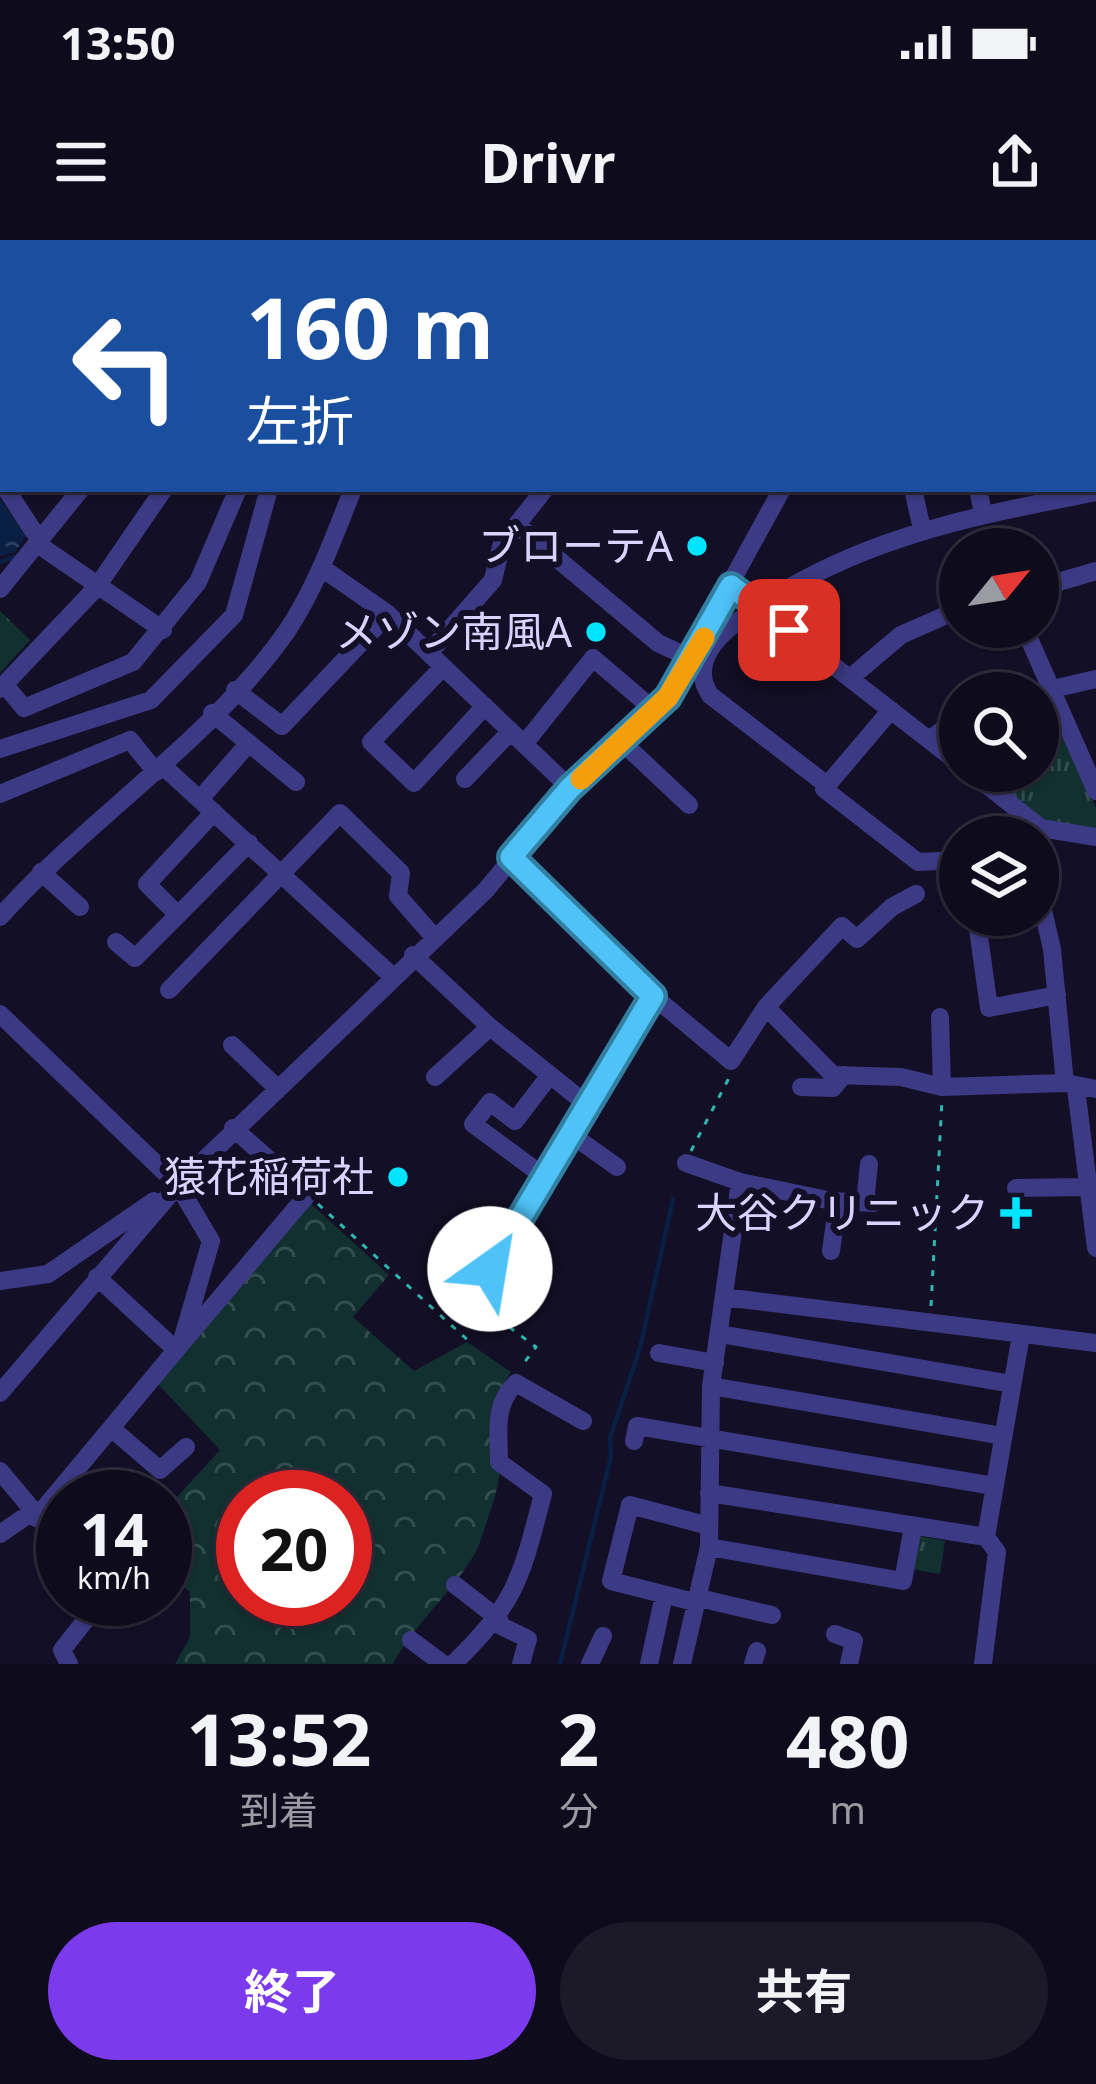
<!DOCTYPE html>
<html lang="ja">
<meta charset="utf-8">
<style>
body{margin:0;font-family:"Noto Sans","Noto Sans JP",sans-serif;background:#1c1929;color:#f1f3f6;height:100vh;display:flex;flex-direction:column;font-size:45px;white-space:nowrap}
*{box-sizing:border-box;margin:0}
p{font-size:39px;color:#9b9ba3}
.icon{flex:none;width:66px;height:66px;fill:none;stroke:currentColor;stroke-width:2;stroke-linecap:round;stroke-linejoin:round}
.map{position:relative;height:1424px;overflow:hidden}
.side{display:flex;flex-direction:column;background:#0e0b1c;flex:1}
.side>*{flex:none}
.top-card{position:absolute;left:0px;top:0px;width:1098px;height:252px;box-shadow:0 3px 9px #0004,0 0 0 3px #2e2b3b;background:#1a4fa0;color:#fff;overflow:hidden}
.needle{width:78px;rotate:60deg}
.fabs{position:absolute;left:939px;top:288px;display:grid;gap:24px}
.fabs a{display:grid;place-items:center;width:120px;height:120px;border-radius:50%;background:#0e0b1c;box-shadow:0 3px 9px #0004,0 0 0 3px #2e2b3b;font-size:60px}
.speed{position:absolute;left:36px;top:1230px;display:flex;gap:24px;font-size:60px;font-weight:700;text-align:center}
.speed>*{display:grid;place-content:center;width:156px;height:156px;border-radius:50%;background:#0e0b1c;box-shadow:0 3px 9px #0004,0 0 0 3px #2e2b3b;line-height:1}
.speed small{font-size:30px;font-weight:400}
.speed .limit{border:18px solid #d22;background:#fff;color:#111}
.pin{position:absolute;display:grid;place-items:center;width:102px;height:102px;color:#fff;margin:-51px;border-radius:24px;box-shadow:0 6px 18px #0006}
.me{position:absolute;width:132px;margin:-66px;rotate:32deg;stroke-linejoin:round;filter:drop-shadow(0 0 9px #0008)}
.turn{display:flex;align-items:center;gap:42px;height:252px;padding:0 48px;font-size:54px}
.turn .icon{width:156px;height:156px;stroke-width:2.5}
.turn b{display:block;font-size:84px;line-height:102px}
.eta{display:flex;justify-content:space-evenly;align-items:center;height:204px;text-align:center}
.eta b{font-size:72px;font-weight:700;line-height:84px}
.cta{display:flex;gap:24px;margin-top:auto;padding:24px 48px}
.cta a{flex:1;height:138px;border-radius:72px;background:#7c3aed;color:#fff;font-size:48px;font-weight:700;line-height:138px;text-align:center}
.cta a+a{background:#1c1929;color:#f1f3f6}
.status{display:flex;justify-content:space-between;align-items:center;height:84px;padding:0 60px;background:#0e0b1c;direction:ltr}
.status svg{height:33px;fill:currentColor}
header{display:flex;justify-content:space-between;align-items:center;height:156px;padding:0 48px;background:#0e0b1c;font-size:54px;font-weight:700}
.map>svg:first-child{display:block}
.forest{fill:url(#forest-crowns);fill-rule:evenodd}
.park{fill:url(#park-tufts)}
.water{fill:url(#water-ripples)}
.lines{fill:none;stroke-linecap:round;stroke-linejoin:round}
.stream{stroke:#0a1f44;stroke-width:4.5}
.path{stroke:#2fb8b0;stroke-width:3;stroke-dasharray:6 9;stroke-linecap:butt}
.minor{stroke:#3d3a85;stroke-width:18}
.route-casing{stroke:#337fa1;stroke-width:30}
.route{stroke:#4fc3f7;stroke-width:21}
.slow{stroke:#f59e0b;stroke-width:21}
.poi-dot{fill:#00e5ff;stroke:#130f26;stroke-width:4.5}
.labels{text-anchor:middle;stroke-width:12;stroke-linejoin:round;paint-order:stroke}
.poi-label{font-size:42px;fill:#d9d4ff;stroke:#130f26;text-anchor:end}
</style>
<div class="status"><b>13:50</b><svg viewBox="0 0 49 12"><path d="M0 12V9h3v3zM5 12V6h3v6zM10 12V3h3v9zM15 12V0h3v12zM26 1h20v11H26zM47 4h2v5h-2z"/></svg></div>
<header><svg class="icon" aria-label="menu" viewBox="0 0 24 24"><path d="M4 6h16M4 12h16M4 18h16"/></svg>Drivr<svg class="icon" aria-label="share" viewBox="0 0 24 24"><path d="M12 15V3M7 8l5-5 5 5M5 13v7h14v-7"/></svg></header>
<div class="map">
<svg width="1096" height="1424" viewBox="0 0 1096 1424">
<defs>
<pattern id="forest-crowns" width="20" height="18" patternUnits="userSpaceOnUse" patternTransform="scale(3)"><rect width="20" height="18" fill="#12302f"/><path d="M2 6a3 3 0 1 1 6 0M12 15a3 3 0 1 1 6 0" fill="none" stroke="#344d4e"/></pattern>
<pattern id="park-tufts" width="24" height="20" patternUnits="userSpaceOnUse" patternTransform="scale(3)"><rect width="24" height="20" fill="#12302f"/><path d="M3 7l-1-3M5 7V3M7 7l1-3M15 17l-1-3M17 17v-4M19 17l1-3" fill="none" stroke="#344d4e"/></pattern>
<pattern id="water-ripples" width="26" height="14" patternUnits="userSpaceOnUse" patternTransform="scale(3)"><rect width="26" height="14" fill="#0a1f44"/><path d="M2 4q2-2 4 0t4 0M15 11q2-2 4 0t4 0" fill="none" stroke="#2d3f60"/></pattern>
</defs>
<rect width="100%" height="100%" fill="#130f26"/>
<!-- forest -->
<path class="forest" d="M310 963 389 1035 353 1077 414 1131 467 1102 511 1132C485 1168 504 1191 500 1230 498 1253 487 1280 480 1302 468 1337 413 1384 393 1424H175L190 1397V1353L165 1324V1270L220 1210 157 1143ZM243 1257H345V1359H243Z"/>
<!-- park -->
<path class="park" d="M0 371 30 400 0 433Z
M1067 497 1096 568V591L1049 587 993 538 999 531H1038V505Z
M919 1296 945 1301 940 1334 910 1329Z"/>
<!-- water -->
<path class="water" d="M0 259 26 296 15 312 0 316Z"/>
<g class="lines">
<!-- stream -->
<path class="stream" d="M0 322 17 316
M560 1424 611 1216 610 1198 640 1108 673 959"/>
<!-- path -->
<path class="path" d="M994 292 997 309
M691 911 731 834
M318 964 472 1104
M501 1044 485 1069 536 1107 520 1128
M931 1066 942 860"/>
<!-- minor -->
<path class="minor" d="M103 0 109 3
M566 0 570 3
M195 3 196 0
M270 3 272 0
M347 3 348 0
M392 3 393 0
M434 3 436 0
M489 3 493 0
M620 3 622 0
M732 3 733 0
M928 3 929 0
M0 31 3 34
M1095 42 1096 41
M1095 98 1096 97
M1095 151H1096
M0 237 3 236
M6 249 34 292
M913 249 922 289
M978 249 983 273
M517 285 658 403 692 419
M39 305 163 390
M322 328 388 374 570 548
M731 346 960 524
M1038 348 1096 331
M0 349 81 249
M1024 387 1096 551
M429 413 493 340 502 303 545 249
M443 427 371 502 414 543 485 466
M850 438 901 395 960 369
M5 445 24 468 133 422 198 342 238 249
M0 449 96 348 164 249
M235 450 282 486 388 374
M1035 453 1096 439
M891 470 824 549 918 622 960 620
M212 473 296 542
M929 500 960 477
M622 502 689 565
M525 503 593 418 654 470
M0 509 151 460 234 375 269 249
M162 525 392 736
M969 531 1041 588 1096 597
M465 539 511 491
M827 545 710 455C688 421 721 392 748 374 855 298 970 277 1096 252
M0 554 130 500 156 532
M200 559 249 503
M214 572 147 644 178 675 249 603
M511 617 653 756 731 821 766 767 833 835 901 837 942 847 1065 843 1096 849
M41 632 80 667
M1038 649 1052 709 1065 843
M976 675 989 768 1057 755
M0 677C89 577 209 502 287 391 316 347 334 297 353 249
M116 702 135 718 178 675
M413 715 490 787 585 863
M169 750 340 573 401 633 398 656 434 697
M766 767 842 686 857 699 892 667 916 654
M0 774 178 945 211 1001 181 1104 36 1278
M940 777 942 847
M232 805 276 847
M435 837 490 787
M801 847 833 848 844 835
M1076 848 1096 1008
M617 927 572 895 585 863 653 756
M546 938 473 884 490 862 515 881 550 835
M740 942 832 961 873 963
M1016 948 1085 947
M865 962 869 924
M831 1011 838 961
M491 1029 572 895
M97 1037 176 1110
M0 1041 48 1034 154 961
M724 1057 1096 1103
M720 1094 1012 1144
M182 1103 308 954 233 888
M659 1113 715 1123
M711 1146 1003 1196
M0 1153 178 945 486 650 570 548 668 457 782 249
M111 1188 160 1230 186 1207
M634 1201 637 1186 994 1246
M0 1231 63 1306
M709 1253 986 1297
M0 1294 32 1272
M709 1307 903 1341 913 1287
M455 1345 499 1379
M699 1358 772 1375
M698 1363 611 1341 630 1265 709 1286
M495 1383 528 1399 521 1424
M835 1394 854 1401 849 1424
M411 1400 443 1424
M69 1424 62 1410 102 1359
M453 1424C517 1362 521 1338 543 1254L499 1222C499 1192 493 1165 516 1143L583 1181
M590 1424 603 1396
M649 1424 664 1355
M682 1424 709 1307 711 1146 740 942 686 923
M753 1424 757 1411
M983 1424 997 1312 986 1297 1021 1095"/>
</g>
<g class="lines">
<!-- route casing -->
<g class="route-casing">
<path id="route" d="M490 1029 653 756 511 617 570 548 668 457 731 346 789 390"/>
</g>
<!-- route -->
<use href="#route" class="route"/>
<!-- slow -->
<path class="slow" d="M581 539 668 457 704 398"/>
</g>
<!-- markers -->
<g class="poi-dot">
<circle cx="697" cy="306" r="12"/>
<circle cx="596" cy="392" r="12"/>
<circle cx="398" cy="937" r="12"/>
<path d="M1010 955h12v12h12v12h-12v12h-12v-12h-12v-12h12z"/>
</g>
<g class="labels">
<!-- poi labels -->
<g class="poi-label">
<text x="673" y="321">ブローテA</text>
<text x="572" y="407">メゾン南風A</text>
<text x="374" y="952">猿花稲荷社</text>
<text x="989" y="988">大谷クリニック</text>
</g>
</g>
</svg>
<div class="fabs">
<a><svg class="needle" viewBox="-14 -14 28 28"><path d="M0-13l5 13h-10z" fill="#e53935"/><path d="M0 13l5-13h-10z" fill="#9b9ba3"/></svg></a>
<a><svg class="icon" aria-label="search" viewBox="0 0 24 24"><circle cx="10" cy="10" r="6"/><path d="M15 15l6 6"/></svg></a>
<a><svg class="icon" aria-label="layers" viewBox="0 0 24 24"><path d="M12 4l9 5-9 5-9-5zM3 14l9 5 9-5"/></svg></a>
</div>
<div class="speed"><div>14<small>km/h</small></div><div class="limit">20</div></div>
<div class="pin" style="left:789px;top:390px;background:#d93025"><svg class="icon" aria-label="arrive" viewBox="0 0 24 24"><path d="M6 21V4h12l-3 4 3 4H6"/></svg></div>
<svg class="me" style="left:490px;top:1029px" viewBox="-20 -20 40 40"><circle r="19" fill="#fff"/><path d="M0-13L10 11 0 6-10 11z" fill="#4fc3f7"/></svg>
<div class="top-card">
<div class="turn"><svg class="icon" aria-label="left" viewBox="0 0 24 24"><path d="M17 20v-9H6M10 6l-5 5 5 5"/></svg><div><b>160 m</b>左折</div></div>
</div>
</div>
<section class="side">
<div class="eta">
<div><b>13:52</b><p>到着</p></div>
<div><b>2</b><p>分</p></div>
<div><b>480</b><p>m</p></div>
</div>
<div class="cta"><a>終了</a><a>共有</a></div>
</section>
